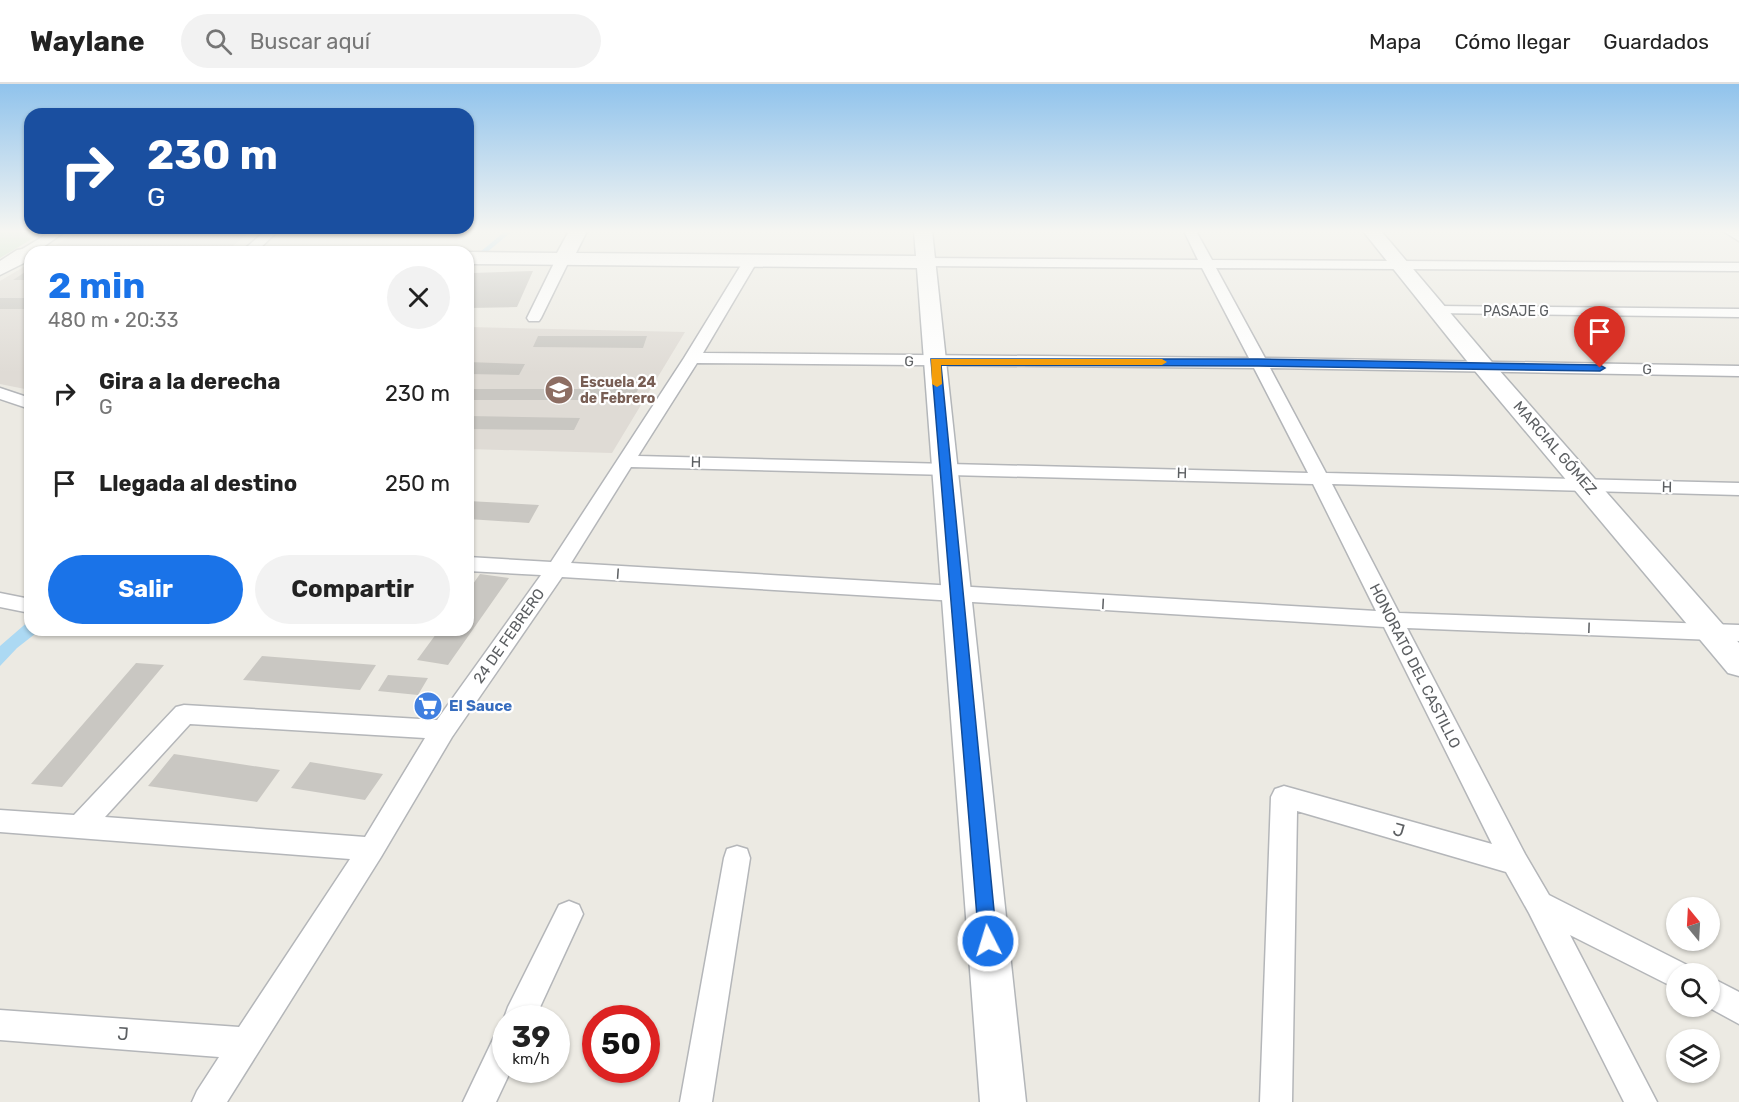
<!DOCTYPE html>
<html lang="es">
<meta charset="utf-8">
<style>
body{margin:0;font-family:Rubik,sans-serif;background:#f2f2f2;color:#222;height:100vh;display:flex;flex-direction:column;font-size:22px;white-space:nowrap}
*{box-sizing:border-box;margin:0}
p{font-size:20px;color:#767676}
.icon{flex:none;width:33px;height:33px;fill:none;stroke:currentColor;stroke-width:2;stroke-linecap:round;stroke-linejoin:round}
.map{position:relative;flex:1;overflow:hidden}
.side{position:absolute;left:24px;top:162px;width:450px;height:390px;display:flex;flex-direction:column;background:#fff;border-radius:18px;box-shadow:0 2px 4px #0004}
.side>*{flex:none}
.top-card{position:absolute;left:24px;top:24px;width:450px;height:126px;border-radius:18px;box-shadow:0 2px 4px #0004;background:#1a4fa0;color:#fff;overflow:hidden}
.needle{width:39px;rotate:342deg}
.fabs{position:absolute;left:1666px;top:813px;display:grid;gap:12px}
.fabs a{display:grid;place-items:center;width:54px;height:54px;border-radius:50%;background:#fff;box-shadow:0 2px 4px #0004;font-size:30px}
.speed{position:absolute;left:492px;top:921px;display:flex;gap:12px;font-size:30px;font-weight:700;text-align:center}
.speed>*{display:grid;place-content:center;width:78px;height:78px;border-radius:50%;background:#fff;box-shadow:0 2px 4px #0004;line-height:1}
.speed small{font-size:15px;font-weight:400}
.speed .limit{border:9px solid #d22;background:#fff;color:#111}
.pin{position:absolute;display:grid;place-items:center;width:51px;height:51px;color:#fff;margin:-62px -26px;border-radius:50% 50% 50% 0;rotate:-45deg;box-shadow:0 0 6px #0007}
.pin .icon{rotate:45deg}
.me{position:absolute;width:66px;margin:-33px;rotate:355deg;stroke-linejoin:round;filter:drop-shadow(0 0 4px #0008)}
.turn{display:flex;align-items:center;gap:21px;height:126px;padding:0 24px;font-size:27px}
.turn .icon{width:78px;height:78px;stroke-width:2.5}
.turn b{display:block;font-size:42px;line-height:51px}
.round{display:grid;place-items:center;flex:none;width:63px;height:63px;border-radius:32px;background:#f2f2f2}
.head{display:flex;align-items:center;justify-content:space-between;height:102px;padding:0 24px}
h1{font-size:36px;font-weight:700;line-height:45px;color:#1a73e8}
.primary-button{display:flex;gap:12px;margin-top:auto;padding:12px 24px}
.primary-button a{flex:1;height:69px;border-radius:36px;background:#1a73e8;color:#fff;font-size:24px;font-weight:700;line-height:69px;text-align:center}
.primary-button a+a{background:#f2f2f2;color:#222}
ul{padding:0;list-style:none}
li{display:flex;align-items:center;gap:18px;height:90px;padding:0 24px}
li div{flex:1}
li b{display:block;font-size:22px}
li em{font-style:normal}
header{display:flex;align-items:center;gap:36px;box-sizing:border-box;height:84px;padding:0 30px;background:#fff;border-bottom:2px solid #e0e0e0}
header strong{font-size:28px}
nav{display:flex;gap:33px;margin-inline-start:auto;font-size:21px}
.search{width:420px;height:54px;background:#f2f2f2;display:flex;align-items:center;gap:15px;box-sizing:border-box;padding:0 21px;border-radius:33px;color:#767676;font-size:22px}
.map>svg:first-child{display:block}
.industrial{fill:#dedcd8}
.education{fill:#dfdbd5}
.green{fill:#c5e0c3}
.water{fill:#acd9f3}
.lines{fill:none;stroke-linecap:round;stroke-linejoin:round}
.stream{stroke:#acd9f3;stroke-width:4.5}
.building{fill:#c9c7c2}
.street-casing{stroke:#b4b6b9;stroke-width:3}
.secondary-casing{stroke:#b3b6b9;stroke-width:3}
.street{fill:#fff;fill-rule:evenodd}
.secondary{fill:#fff;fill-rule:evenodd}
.route{fill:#1a73e8;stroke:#114b97;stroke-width:1.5}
.slow{fill:#f59e0b}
.labels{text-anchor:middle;stroke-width:4.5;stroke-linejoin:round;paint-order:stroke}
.far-street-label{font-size:14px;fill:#5c5f62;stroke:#fff}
.far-education-label{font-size:14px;font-weight:bold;fill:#785e54;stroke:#fff;text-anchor:start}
.street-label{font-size:15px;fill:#5c5f62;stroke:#fff}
.shop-label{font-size:15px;font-weight:bold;fill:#366cbe;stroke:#fff;text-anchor:start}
.near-street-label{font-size:18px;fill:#5c5f62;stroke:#fff}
</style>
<header>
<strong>Waylane</strong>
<div class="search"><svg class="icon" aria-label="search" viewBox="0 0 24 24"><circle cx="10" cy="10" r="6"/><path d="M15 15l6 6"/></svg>Buscar aquí</div>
<nav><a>Mapa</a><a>Cómo llegar</a><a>Guardados</a></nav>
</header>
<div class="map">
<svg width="1739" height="1018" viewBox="0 0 1739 1018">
<rect width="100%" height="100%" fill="#eceae3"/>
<!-- industrial -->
<path class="industrial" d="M78 147H251L229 165 56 161Z"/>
<!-- education -->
<path class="education" d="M27 181H30V306L0 300V197Z
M468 243 685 248 612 369 468 365Z"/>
<!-- green -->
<path class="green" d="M0 147H45L0 174Z"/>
<!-- water -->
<path class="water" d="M30 536V546H40L17 564 0 582V562Z"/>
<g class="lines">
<!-- stream -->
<path class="stream" d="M468 181 509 147"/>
</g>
<!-- building -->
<path class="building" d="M533 187 517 223 468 224V196L472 189Z
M25 188H30V196H13Z
M0 214H30V225H0Z
M538 252H647L643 264 533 263Z
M468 278 525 280 519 291 468 290Z
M468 305H638L634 316H468Z
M468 332 580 334 574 346 468 345Z
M468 417 539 421 529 439 468 435Z
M480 490 509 494 448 581 417 576 439 546H468V507Z
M262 572 376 581 360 606 243 596Z
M136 579 164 581 62 703 31 700Z
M388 591 428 594 418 611 378 607Z
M174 670 280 686 257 718 148 702Z
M310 678 383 690 365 716 291 704Z"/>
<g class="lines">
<!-- street casing -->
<g class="street-casing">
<path id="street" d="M52 147H66L36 168H30L29 173H19L17 170 19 167Z
M265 147H278L256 168H241Z
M1184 147H1196L1212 176 1739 179V187L1216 184 1265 274 1739 282V292L1270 284 1326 389 1739 399V411L1332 400 1399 529 1739 541V557L1407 544 1525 770 1549 811 1687 881 1691 890H1677V905L1570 851 1657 1018H1624L1529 829 1506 788 1297 727 1292 1018H1260L1271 713 1275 705 1284 702 1492 760 1384 543 562 493 452 653 381 773 227 1018H192L197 1007 219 973 0 956V926L239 943 350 775 0 748V726L74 731 176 623 184 621 437 636 541 491 468 487V473L551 478 684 274 746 173 751 172 758 176 703 269 1249 274 1202 184 926 182 919 178 926 174 1198 176ZM697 279 1254 284 1308 389 638 372ZM631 383 1313 400 1376 527 571 479ZM190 640 425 654 365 753 105 733Z
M1723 147 1739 148V157Z
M563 171 570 175 541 234 539 237H529L527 234 556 175Z
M1438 222 1739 225V233L1433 229 1431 226Z
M0 304 30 314V325L0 315Z
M0 509 30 515V529L0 523Z
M737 762 747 765 750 774 712 1018H680L724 774 727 765Z
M569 817 579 821 583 830 535 934H506V938L504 934 508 923 559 821Z
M1710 893 1739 908V940L1706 922H1710Z
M506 947V986H511L496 1018H463L495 951Z"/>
</g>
<!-- secondary casing -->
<g class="secondary-casing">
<path id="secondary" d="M569 147H587L576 169 916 172 914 147H932L1026 1018H980L917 184 468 180V168L557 169Z
M1363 147H1381L1491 277 1739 559V592L1728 589 1475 287Z
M30 164 38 168H30V176L0 191V177L17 166Z"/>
</g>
<!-- street -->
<use href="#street" class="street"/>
<!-- secondary -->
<use href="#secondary" class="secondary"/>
</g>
<!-- sky -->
<linearGradient id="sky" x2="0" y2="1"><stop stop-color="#90c3ec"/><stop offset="0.51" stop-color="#f6f6f2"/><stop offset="1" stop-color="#f6f6f2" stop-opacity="0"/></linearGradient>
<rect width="1739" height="289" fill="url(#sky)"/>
<!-- route -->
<path class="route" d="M931 275H1258L1600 281 1605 284 1600 287 1258 282 941 281 997 857 995 863 988 866 981 863 979 857Z"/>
<!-- slow -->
<path class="slow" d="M931 275H1162L1167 278 1162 281H941L942 300 937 303 932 300Z"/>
<!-- icons -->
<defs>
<g id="school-disc" transform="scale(1.5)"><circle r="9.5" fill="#8d6e63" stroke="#fff"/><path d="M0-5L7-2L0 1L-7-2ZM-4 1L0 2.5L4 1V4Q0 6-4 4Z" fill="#fff"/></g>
<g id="supermarket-disc" transform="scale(1.5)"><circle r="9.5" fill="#3f7fe0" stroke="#fff"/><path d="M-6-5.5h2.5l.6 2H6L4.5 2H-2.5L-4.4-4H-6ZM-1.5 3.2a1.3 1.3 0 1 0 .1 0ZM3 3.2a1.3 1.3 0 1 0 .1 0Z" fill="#fff"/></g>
</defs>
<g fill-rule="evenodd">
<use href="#school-disc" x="559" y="306"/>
<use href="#supermarket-disc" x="428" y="622"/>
</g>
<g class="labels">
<!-- far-street labels -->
<g class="far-street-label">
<text x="1516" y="232">PASAJE G</text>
<text transform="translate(909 277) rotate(1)" y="5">G</text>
<text transform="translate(1647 285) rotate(1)" y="5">G</text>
</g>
<!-- far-education labels -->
<g class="far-education-label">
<text x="580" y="303">Escuela 24<tspan x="580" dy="16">de Febrero</tspan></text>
</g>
<!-- street labels -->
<g class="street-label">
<text transform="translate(1555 364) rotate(49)" y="5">MARCIAL GÓMEZ</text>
<text transform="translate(696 378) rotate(1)" y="5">H</text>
<text transform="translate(1182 389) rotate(1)" y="5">H</text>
<text transform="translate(1667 403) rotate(1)" y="5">H</text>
<text transform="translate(618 490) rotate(4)" y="5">I</text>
<text transform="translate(1103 520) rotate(3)" y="5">I</text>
<text transform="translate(1589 544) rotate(2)" y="5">I</text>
<text transform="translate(509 552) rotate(-55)" y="5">24 DE FEBRERO</text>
<text transform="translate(1415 582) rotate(63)" y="5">HONORATO DEL CASTILLO</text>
</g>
<!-- shop labels -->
<g class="shop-label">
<text x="449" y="627">El Sauce</text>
</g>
<!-- near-street labels -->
<g class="near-street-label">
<text transform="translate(1399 746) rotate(16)" y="6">J</text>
<text transform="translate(123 950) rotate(4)" y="6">J</text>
</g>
</g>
</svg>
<div class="fabs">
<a><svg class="needle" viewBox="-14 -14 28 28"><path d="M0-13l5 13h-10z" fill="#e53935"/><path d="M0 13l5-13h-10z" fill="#767676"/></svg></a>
<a><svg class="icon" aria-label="search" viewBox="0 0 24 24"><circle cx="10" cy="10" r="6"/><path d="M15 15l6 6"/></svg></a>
<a><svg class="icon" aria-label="layers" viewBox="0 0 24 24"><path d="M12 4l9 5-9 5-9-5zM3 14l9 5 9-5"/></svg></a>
</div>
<div class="speed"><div>39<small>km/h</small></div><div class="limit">50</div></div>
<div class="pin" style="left:1600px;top:284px;background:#d93025"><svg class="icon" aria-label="arrive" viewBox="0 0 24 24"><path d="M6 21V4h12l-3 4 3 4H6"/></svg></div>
<svg class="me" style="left:988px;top:857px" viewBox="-20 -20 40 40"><circle r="17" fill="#1a73e8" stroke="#fff" stroke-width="3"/><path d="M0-11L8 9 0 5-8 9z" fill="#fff"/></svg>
<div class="top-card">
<div class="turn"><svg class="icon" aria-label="right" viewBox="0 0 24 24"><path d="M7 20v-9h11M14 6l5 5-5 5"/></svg><div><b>230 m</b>G</div></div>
</div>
<section class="side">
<div class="head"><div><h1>2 min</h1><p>480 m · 20:33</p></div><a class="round"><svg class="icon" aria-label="close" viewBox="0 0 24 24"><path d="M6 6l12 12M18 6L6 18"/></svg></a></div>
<ul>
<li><svg class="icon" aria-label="right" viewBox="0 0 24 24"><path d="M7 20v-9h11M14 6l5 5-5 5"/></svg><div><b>Gira a la derecha</b><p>G</p></div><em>230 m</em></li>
<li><svg class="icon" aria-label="arrive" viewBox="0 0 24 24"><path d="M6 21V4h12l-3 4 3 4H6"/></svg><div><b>Llegada al destino</b></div><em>250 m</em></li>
</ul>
<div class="primary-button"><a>Salir</a><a>Compartir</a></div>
</section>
</div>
